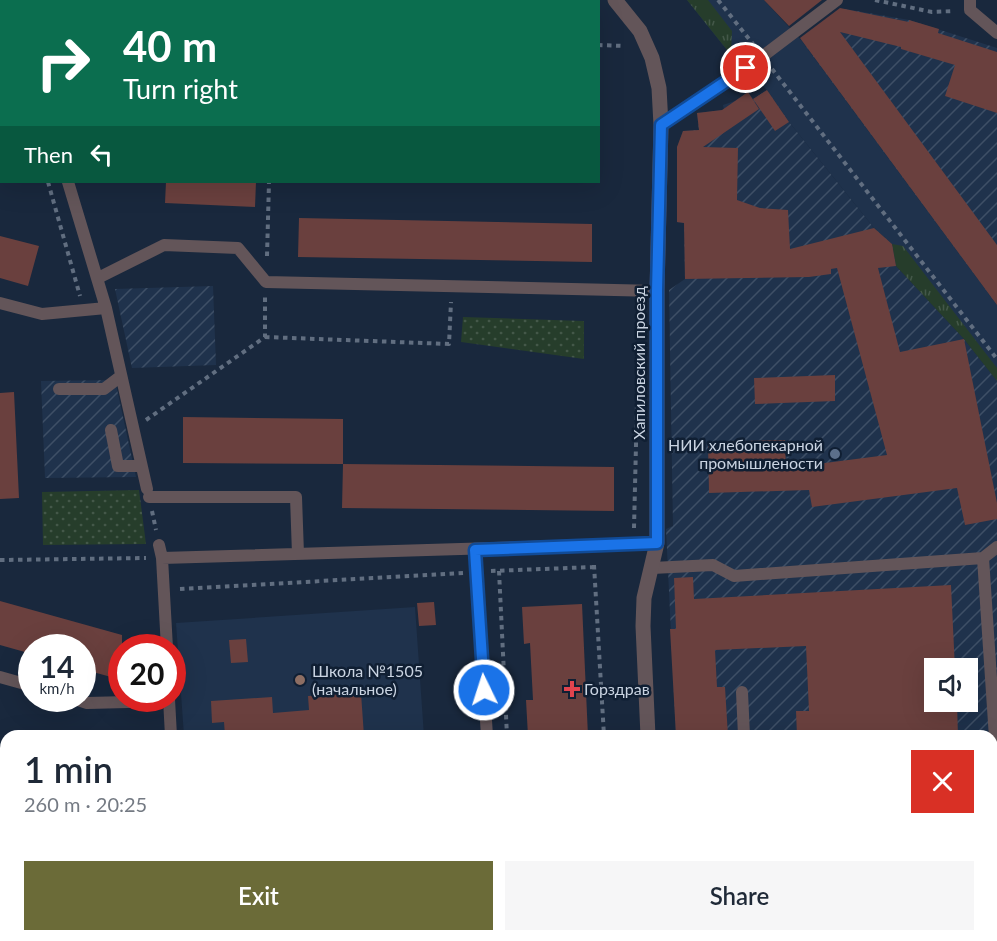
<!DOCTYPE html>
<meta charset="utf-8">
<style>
body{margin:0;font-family:Lato,sans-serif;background:#f6f6f7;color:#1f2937;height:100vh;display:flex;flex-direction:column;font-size:22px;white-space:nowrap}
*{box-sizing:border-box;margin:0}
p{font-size:20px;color:#747a83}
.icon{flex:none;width:33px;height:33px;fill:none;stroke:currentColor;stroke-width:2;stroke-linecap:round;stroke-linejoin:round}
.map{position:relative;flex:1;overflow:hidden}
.drawer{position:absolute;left:0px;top:730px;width:998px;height:212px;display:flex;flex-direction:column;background:#fff;border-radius:18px 18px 0 0;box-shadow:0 6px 24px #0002}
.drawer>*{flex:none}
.banner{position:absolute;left:0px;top:0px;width:600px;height:183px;box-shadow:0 6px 24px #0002;background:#0b6e4f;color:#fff;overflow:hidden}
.fabs{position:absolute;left:924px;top:658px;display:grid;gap:12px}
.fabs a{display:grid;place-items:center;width:54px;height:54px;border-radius:0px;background:#fff;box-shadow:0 6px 24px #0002;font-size:30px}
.speed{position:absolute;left:18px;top:634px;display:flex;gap:12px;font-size:30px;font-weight:700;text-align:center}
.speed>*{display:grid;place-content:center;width:78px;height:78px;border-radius:50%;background:#fff;box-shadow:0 6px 24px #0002;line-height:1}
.speed small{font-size:15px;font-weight:400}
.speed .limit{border:9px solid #d22;background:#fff;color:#111}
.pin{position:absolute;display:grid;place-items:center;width:51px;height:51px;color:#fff;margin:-26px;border:3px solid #fff;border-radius:50%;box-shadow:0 2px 6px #0007}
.me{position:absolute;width:66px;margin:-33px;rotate:356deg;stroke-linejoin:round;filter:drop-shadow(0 0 4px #0008)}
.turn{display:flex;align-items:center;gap:21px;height:126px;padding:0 24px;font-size:27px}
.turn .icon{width:78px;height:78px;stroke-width:2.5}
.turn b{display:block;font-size:42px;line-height:51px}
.then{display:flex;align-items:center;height:57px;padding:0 24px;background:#0003;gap:12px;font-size:22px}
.round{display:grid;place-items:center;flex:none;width:63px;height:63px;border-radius:0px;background:#f6f6f7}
.overview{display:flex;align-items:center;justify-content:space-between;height:102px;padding:0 24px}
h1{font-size:36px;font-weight:600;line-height:45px}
.cta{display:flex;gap:12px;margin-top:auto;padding:12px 24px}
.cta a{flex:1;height:69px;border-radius:0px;background:#6b6b38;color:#fff;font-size:24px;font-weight:600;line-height:69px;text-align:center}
.cta a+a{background:#f6f6f7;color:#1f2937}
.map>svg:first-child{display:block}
.built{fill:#1f324c}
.industrial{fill:url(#industrial-furrows);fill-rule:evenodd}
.grass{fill:url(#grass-tufts)}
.park{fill:url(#park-dots)}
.pitch{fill:#263d2b}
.building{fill:#6a403e}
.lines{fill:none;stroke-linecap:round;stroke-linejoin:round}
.path{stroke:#616e80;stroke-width:4;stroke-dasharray:4.5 4.5;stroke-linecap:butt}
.lane{stroke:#635559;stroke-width:12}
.street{stroke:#635559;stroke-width:15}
.route-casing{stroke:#114b97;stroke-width:15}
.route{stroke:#1a73e8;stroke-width:10}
.service-dot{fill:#5c6f8a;stroke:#101f33;stroke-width:2}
.education-dot{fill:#8d6e63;stroke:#101f33;stroke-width:2}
.health-dot{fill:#e0444e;stroke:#101f33;stroke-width:2}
.labels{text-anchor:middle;stroke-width:5;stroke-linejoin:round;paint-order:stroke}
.street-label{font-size:16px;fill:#cad4e2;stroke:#101f33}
.poi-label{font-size:16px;fill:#cad4e2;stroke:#101f33;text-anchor:start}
</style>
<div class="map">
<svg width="997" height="941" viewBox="0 0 997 941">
<defs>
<pattern id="industrial-furrows" width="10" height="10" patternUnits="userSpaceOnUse" patternTransform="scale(1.5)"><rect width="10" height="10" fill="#1f324c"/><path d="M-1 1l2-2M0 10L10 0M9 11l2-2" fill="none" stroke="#3e4f66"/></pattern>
<pattern id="grass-tufts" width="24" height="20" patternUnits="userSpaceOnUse" patternTransform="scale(1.5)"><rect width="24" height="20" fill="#263d2b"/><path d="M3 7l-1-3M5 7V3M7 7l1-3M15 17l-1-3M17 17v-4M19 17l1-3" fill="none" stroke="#445849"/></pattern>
<pattern id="park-dots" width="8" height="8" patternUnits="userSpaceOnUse" patternTransform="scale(1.5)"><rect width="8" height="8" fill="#263d2b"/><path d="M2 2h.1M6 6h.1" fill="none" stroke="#445849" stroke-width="1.8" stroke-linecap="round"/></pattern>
</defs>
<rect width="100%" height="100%" fill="#19283d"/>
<!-- built -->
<path class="built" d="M687 0H764L801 40 997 305V381L892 244 874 228 789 122 767 90 731 55Z
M415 607 424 736H184L176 623Z
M198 936H383L384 941H198Z"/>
<!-- industrial -->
<path class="industrial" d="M845 9 909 20 997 48V305L801 40Z
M767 90 789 122 874 228 892 244 896 266 964 339 997 381V941H723L719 936H992V736H676L666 529 673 526 669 290 685 279 684 223 677 222V148L683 131 699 130 697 113 724 110 723 105 735 101 748 92 753 99ZM934 669H968V702H934Z
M213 286 216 365 132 368 115 289Z
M115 380 136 477 45 478 41 381Z"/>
<!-- grass -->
<path class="grass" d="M687 0H708L732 31 731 55Z
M892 244 903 246 997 368V381L964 339 896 266Z"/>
<!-- park -->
<path class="park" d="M463 317 584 321V359L461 342Z
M139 490 146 544 43 545 42 492Z"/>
<!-- pitch -->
<path class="pitch" d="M219 936H357V941H219Z"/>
<!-- building -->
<path class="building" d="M764 0H822L789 26Z
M840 8 909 22V20L939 29 938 33 997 52V113L945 96 955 65 901 49V47L840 32 997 245V305L800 38Z
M767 90 789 122 775 131 753 99Z
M748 92 759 109 703 147 738 148 737 200 760 208 788 210 790 249 874 228 892 244 896 266 878 268 900 352 964 339 997 503V519L965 525 957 488 812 507 809 490 709 493 708 442 785 440 786 468 887 455 837 268 831 269V274L809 277 685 279 684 223 677 222V147L683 131 699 130 697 113 722 110Z
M166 182H256L255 207 165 203Z
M299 218 592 224V262L298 257Z
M0 236 39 246 28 286 0 278Z
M835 375V401L755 404 754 378Z
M14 392 19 498 0 499V393Z
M183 417 343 419V464L183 463Z
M343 464 614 467V511L342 508Z
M693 577 694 599 951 585 955 669H934V702H957L958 736H797L796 711H809L806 646 715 650 717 687H725L728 736H676L670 629H676L674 578Z
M0 601 122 635V680L82 669V648H32V654L0 645Z
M434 602 436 625 419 626 417 603Z
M582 604 588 736H528L526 700H533L530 643 524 644 522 607Z
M246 639 248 662 231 663 229 640Z
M361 693 364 736H225L224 722 212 723 211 701 272 697 273 713 309 710 308 696Z"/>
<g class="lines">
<!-- path -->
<path class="path" d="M13 0 14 2
M188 0 190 2
M718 0 753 44
M875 0 932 12 954 11
M132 2 133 0
M598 45 624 46
M772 69 997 359
M48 182 80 296
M267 256 269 182
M265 337 449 344 451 302
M146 420 265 337V297
M152 511 156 530
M634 528 637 403
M0 560 146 558
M594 565 604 736
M491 571 594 567
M499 571 507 736
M180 589 463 573
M487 936V941
M615 936V941"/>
<!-- lane -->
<path class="lane" d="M970 0V10L997 33
M350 2V0
M661 125 763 56 837 0
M0 148 2 149
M68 182 106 308 147 489
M98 278 164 245 238 248 266 282 657 291
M0 303 42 314 106 308
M59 389H104L121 376
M111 430 118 466H141
M149 497H296L298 554
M159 545 162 558 167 648
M475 550 487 736
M162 558 657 543
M983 558 997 547
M652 568 713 565 734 576 983 558 996 753
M0 677 32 686
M742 692 744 736
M75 699 87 703 169 701
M169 699 171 736
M0 802 6 804
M992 891H997
M185 936V941
M452 936 453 941"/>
<!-- street -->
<path class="street" d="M615 0 640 31 652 58 659 88 661 125 657 291V543L644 598 643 626 648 736
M698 936 702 941"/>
</g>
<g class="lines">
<!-- route casing -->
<g class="route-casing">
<path id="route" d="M484 690 475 550 657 543V291L661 125 746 68"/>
</g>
<!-- route -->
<use href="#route" class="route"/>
</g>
<!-- markers -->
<circle class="service-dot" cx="835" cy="454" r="6"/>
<circle class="education-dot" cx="300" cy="680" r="6"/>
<path class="health-dot" d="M569 680h6v6h6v6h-6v6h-6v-6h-6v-6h6z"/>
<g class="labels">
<!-- street labels -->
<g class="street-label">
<text transform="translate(639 363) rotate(-90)" y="6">Хапиловский проезд</text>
</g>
<!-- poi labels -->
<g class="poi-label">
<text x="823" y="451" text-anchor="end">НИИ хлебопекарной<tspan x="823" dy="18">промышлености</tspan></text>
<text x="312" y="677">Школа №1505<tspan x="312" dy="18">(начальное)</tspan></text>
<text x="584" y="695">Горздрав</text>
</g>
</g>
</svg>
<div class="fabs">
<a><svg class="icon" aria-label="sound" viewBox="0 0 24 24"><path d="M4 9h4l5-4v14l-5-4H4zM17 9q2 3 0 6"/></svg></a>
</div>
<div class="speed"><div>14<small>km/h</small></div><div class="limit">20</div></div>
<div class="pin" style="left:746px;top:68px;background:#d93025"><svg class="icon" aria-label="arrive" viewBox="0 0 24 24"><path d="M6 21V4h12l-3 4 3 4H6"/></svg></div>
<svg class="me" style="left:484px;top:690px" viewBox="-20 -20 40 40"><circle r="17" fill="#1a73e8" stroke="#fff" stroke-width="3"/><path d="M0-11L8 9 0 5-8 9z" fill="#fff"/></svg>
<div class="banner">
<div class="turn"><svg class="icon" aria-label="right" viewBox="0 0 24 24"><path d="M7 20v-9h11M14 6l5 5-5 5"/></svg><div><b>40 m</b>Turn right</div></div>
<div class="then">Then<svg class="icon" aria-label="left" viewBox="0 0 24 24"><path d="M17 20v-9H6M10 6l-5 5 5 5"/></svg></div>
</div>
<section class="drawer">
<div class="overview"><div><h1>1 min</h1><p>260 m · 20:25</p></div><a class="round" style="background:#d93025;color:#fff"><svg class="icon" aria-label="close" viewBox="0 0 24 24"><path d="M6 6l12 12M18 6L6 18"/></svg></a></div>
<div class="cta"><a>Exit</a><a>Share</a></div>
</section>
</div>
